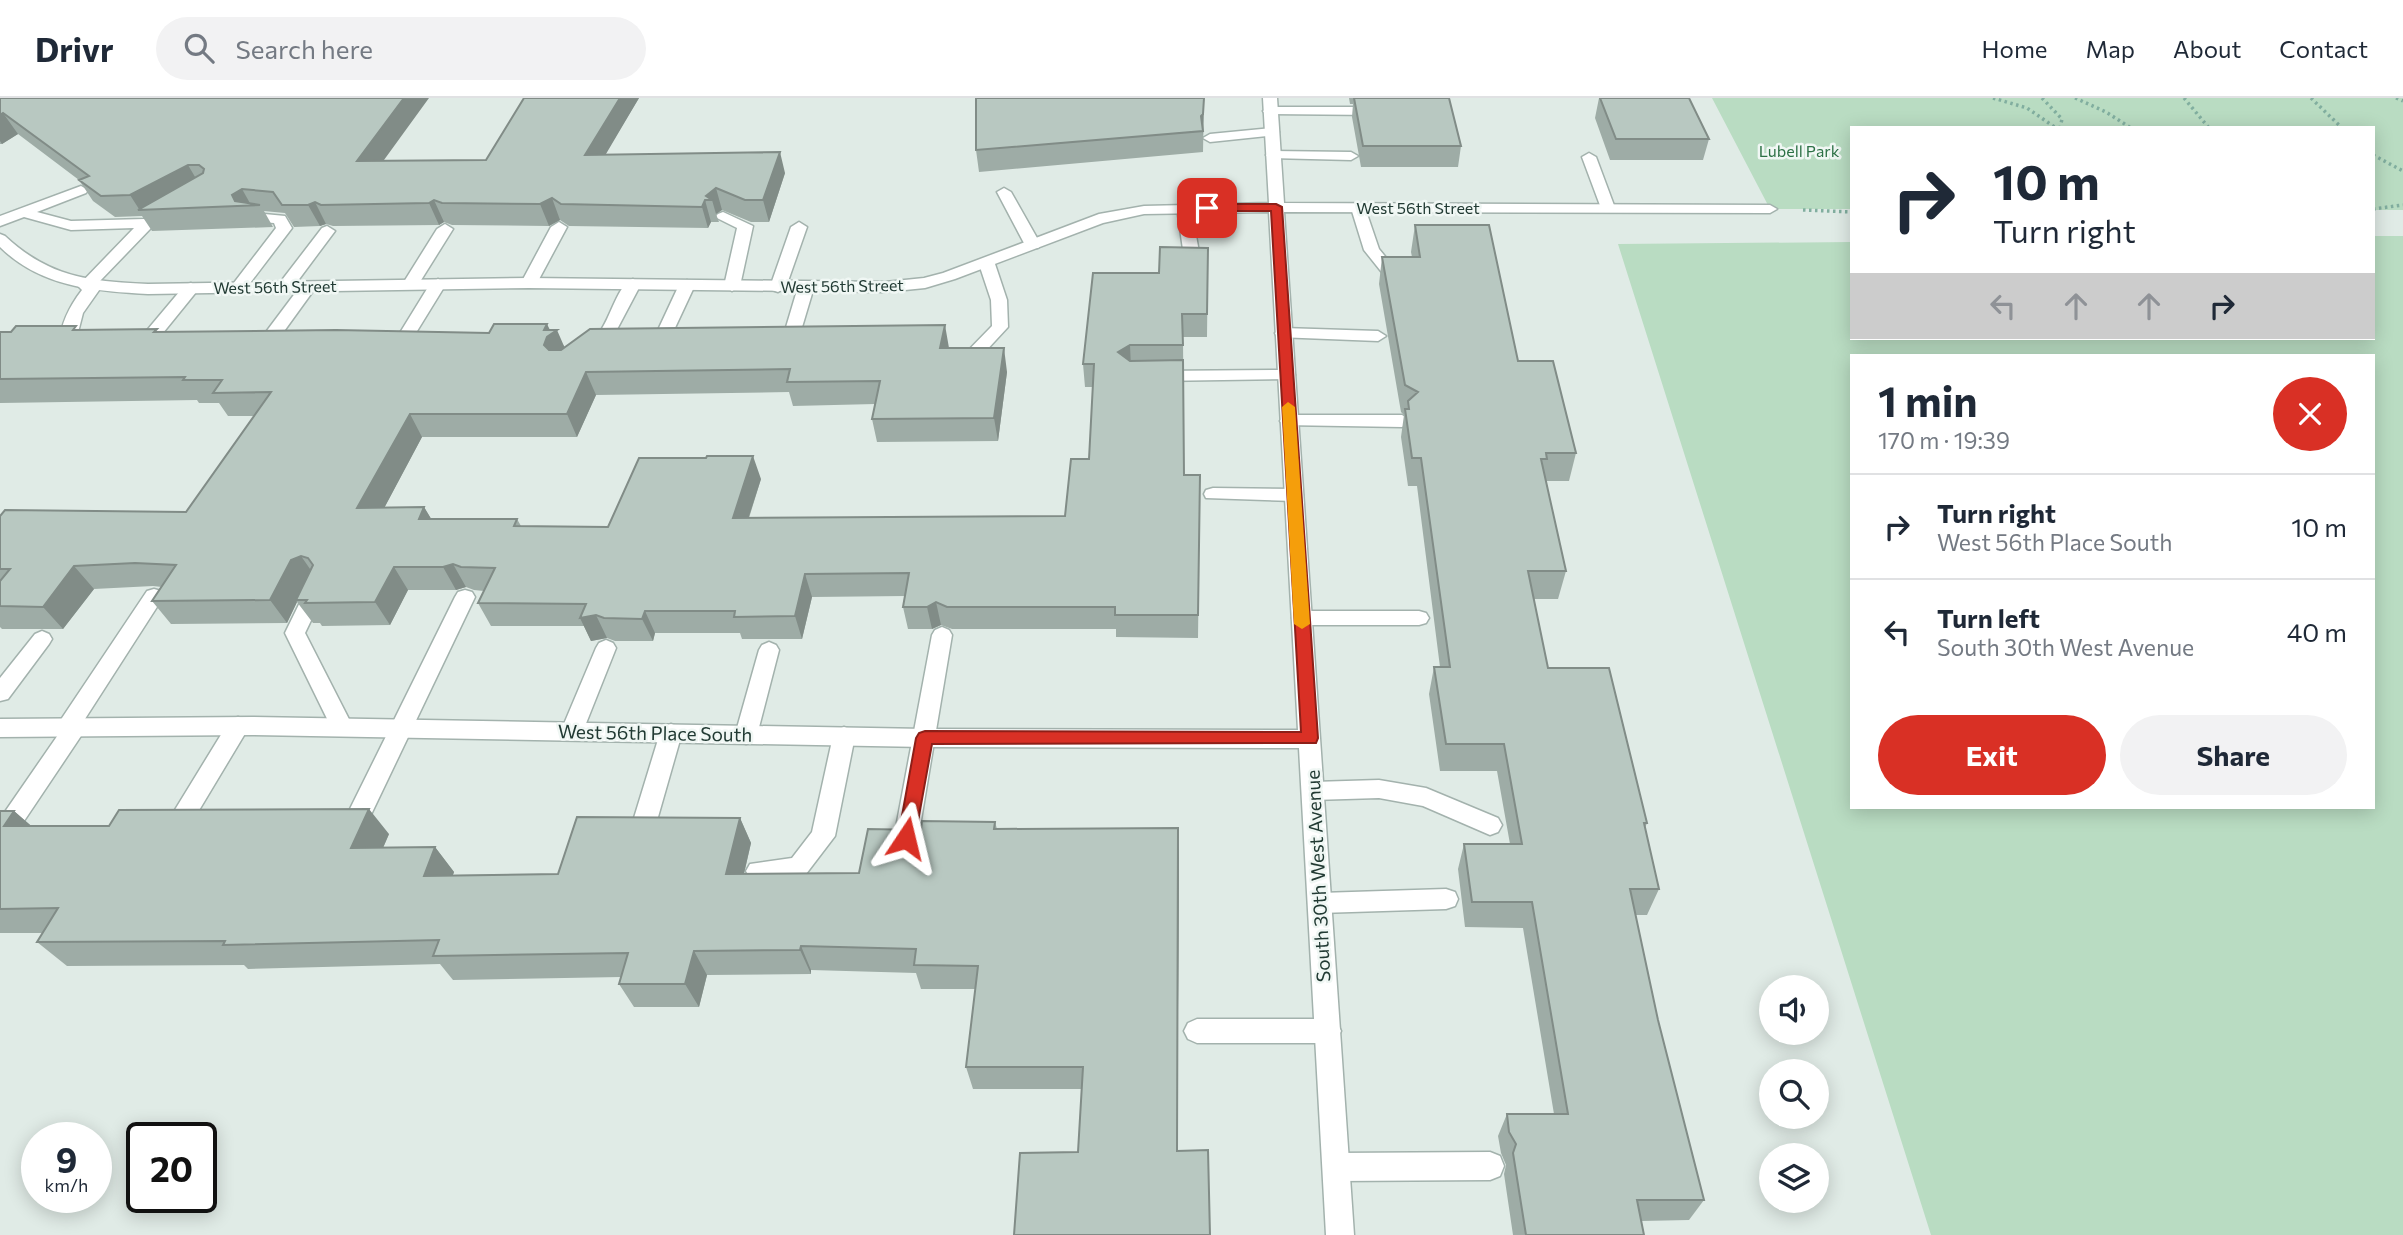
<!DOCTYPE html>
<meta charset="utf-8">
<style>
body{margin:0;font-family:Commissioner,sans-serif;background:#f2f2f3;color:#1f2937;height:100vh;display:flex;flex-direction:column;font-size:26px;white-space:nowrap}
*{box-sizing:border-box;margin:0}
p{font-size:23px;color:#747a83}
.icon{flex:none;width:38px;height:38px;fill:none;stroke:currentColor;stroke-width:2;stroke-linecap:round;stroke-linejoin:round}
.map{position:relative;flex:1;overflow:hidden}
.side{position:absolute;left:1850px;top:256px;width:525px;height:455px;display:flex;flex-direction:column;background:#fff;border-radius:0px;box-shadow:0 4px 18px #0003}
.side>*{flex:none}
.banner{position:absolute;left:1850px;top:28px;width:525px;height:214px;border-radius:0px;box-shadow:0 4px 18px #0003;background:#fff;color:#1f2937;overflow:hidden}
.controls{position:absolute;left:1759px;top:877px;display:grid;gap:14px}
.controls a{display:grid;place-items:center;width:70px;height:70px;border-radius:50%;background:#fff;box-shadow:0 4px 18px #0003;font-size:35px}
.speed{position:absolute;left:21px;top:1024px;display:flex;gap:14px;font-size:35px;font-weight:700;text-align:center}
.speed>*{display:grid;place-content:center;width:91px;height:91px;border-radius:50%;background:#fff;box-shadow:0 4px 18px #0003;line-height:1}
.speed small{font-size:18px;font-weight:400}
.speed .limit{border:4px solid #111;border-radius:10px;background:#fff;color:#111}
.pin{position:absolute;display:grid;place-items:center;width:60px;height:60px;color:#fff;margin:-30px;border-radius:14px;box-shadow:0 4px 10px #0006}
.me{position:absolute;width:77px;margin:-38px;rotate:10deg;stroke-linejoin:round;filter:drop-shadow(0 0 5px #0008)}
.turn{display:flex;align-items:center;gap:24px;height:147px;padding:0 28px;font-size:32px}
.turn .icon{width:91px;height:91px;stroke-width:2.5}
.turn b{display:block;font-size:49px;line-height:60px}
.lanes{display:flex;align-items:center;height:66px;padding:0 28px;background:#0003;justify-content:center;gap:35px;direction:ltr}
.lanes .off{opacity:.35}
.round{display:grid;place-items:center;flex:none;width:74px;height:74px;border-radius:37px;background:#f2f2f3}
.summary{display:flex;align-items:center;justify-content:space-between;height:119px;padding:0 28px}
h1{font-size:42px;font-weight:700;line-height:52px}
.primary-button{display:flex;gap:14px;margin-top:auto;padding:14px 28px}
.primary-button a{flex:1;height:80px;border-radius:42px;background:#d93025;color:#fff;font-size:28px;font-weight:700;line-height:80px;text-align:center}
.primary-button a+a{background:#f2f2f3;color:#1f2937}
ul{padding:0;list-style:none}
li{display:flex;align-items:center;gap:21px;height:105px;padding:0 28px;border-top:2px solid #e0e1e3}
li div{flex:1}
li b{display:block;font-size:26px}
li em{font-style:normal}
header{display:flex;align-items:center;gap:42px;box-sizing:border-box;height:98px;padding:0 35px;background:#fff;border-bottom:2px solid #e0e1e3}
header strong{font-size:33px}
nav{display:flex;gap:38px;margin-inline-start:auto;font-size:24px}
.search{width:490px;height:63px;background:#f2f2f3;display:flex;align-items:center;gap:18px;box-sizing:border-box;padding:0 24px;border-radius:38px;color:#747a83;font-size:26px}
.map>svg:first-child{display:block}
.green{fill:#b9dcc2;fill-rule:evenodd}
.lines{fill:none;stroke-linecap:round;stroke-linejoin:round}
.service-casing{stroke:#a3b2ad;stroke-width:3}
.minor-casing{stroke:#a3b2ad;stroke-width:3}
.path{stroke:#81ae9f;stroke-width:3.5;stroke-dasharray:2.5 3.5;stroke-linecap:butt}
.service{fill:#fff;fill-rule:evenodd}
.minor{fill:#fff;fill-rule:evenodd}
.wall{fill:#9eaca6}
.shaded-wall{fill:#818c87}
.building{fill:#b8c8c1;stroke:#818c87;stroke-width:2}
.route{fill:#d93025;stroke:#8d1f18;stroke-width:2}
.slow{fill:#f59e0b}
.labels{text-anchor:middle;stroke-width:5;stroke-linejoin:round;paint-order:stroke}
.far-park-label{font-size:16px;fill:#2c7145;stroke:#f0f7f4}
.far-street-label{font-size:16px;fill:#213a33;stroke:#f0f7f4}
.street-label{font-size:19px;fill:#213a33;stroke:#f0f7f4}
</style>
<header>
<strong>Drivr</strong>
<div class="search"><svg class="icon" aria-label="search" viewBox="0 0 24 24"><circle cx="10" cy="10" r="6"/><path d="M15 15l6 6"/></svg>Search here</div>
<nav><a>Home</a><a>Map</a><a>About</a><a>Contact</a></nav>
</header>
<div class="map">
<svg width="2403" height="1137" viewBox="0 0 2403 1137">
<rect width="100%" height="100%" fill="#e0ebe6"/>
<!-- green -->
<path class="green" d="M1712 0H2403V112H2373V30H1852L1851 111H1770Z
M2373 138H2403V1137H1931L1618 146 1851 144 1852 240H2373ZM1852 257H2373V709H1852Z"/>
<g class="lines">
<!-- service casing -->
<g class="service-casing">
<path id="service" d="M1270 9H1375L1382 13 1375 17 1265 16 1263 13Z
M1272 30 1279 34 1277 37 1210 44 1203 40 1210 36Z
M1273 53 1351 54 1358 58 1351 62 1268 60 1266 57Z
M1589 55 1596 59 1615 110 1613 113 1608 114 1601 110 1582 59Z
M81 88 88 92 86 95 37 114 71 123 144 121 170 108 178 113 152 129 99 184 102 188 83 215 75 246 67 251 59 246C61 225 69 209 82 192L78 188 134 130 71 132 24 119 0 128V118Z
M1004 90 1011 94 1041 147 1038 150H1028L1025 147 997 94Z
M1184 106 1191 110 1201 165 1193 170 1185 165 1177 110Z
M1358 106 1365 110 1379 151 1402 179 1400 182H1388L1364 152 1351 110Z
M723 114 753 128 740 188 732 193 724 188 737 130 715 119 718 116Z
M254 115 285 118 292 130 244 193 238 195 230 190 276 130 274 125 249 123 246 120 249 117Z
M559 124 567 129 537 185 535 188H523L521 185 551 129Z
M799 124 807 129 786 189 778 194 772 192 770 189 791 129Z
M445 126 453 131 418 187 416 190H404L402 187 437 131Z
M327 128 335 133 291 192H279L277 189 279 186 322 130Z
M987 161 995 166 1007 202 1008 229 970 270 964 271 955 266 992 228 991 202 979 166Z
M438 181 446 186 406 251 404 255H392L390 251 430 186Z
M633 181 641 186 614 237 595 254H583L581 250C586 244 593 241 599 235 610 222 618 185 633 181Z
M687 182 695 187 667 247 659 252 653 251 651 247 679 187Z
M308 184 316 189 269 254H257L255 250 257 246 302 186Z
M806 184 814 189 797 246 795 250H783L781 246 798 189Z
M191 185 199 190 197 193 150 251H138L136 247 138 243 185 187Z
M1283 230 1378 233 1386 238 1378 243 1277 239 1275 235Z
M1286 272 1292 273 1295 277 1292 281 1157 283 1148 278 1157 273Z
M1289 317H1402L1411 323 1402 329 1283 327 1280 323 1283 319Z
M1213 390 1294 391 1301 393 1303 397 1301 401 1294 403 1206 400 1204 396 1206 392Z
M316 484 323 486 326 491 305 535 353 629 350 635 342 638 334 635 285 535 309 486Z
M154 491 161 493 164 498 83 624 86 629 83 635 16 735 8 738 0 735V721L60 634 57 629 60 623 147 493Z
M465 492 472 494 475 499 367 725 363 732 355 735 347 732 343 725 455 499 458 494Z
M1302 513H1419L1426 515 1429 520 1426 525 1419 527H1302L1295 525 1292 520 1295 515Z
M942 529 949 532 952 537 918 740 914 747 906 750 898 747 894 740 932 537 935 532Z
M42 533 49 536 52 541 49 546 8 601 0 603V580L35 536Z
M606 542 613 545 616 550 583 633 580 639 572 642 564 639 561 633 596 550 599 545Z
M769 544 776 547 779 552 757 637 754 643 746 646 738 643 735 637 759 552 762 547Z
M238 619 246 622 249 628 246 634 189 729 181 732 173 729 169 722 173 715 230 622Z
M671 626 679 629 682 635 654 733 650 740 642 743 634 740 630 733 660 635 663 629Z
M844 629 852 632 855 638 835 738 806 776 758 783 750 780 746 773 750 766 792 760 812 734 833 638 836 632Z
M1379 682 1426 690 1498 720 1502 727 1498 734 1490 737 1423 708 1379 700 1313 702 1305 700 1302 693 1305 686 1313 684Z
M1446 791 1455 794 1458 801 1455 808 1446 811 1320 815 1311 812 1308 805 1311 798 1320 795Z
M1197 921H1328L1337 925 1341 933 1337 941 1328 945H1197L1188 941 1184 933 1188 925Z
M1490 1054 1500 1058 1504 1068 1500 1078 1490 1082 1337 1083 1327 1079 1323 1069 1327 1059 1337 1055Z"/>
</g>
<!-- minor casing -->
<g class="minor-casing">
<path id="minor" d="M1263 0H1277L1284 105 1770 107 1777 111 1770 115 1284 114 1354 1137H1326L1299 650 925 649 252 637 0 639V621L252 619 925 631 1298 632 1269 114 1144 116 1103 125 955 181 925 190 885 194 529 190 148 196C93 193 41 189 0 149V136L5 138C50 180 89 183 148 186L529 180 885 184 924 180 943 175 1099 116 1144 108 1269 105Z"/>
</g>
<!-- path -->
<path class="path" d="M1993 0 2027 10 2056 30
M2042 0 2062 21 2060 30
M2075 0 2106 14 2131 30
M2184 0 2209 30
M2311 0 2342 30
M2396 0 2403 3
M2373 57 2403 73
M2373 111 2403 107
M1803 112 1852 114"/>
<!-- service -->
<use href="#service" class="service"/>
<!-- minor -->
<use href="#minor" class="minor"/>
</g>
<!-- wall -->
<path class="wall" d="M0 0 383 63 486 62 524 0H639L605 56 785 75 769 124H751L722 112 716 116 719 124H711L708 130 569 128 560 122 549 128 452 127 444 124 439 127 333 128 326 126 320 128 294 129 285 115 264 113 273 129 152 133 142 118 115 119 93 103 79 82 18 36 2 46H0Z
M1204 0 1203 54 979 74 976 52Z
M1349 0H1449L1461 48 1458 69H1361L1352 19 1353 6H1350Z
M1599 0H1689L1709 41 1703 62H1610L1595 20Z
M1415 127 1518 263 1576 355 1569 383H1546L1566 473 1558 501H1534L1548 570 1647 725 1645 730 1659 791 1647 817H1635L1658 922 1704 1102 1689 1122 1641 1123 1644 1137H1513L1504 1076 1506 1067 1501 1055 1498 1038 1507 1016H1554L1523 830 1465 829 1458 771 1464 746H1510L1497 673H1440L1429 596 1434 569H1440L1417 388H1408L1401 339 1404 317 1401 314 1379 186 1382 159H1412L1411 154Z
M1208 150 1207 239H1183L1184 377H1200L1198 540 1116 539V531H952L941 527 932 531H908L903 509 905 498 812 499 802 541H742L740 535H655L653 543H615L607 540 591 543 584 528H491L478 505 484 493 474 492 466 489 456 492H408L390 527 322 528 320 525H313L297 504 287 525 171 526 152 503 162 489 153 488 94 491 63 531H2L0 529V418L186 414 254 318H228L219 305H199L197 302 0 305V234L78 232 159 234 489 235 550 232 565 249 949 250 1007 274 998 343 877 344 872 321 875 306 793 308 789 294 596 297 577 339H422L384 410 424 409 431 421H517L521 428 608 429 761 381 749 420 1065 418 1089 361 1093 289H1085L1083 266 1159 175Z
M0 713H14L31 728 389 736 383 750 435 749 454 774 453 777 558 776 740 720 751 745 744 776 859 775 921 732 995 724 997 731 1179 755 1177 1053 1078 1054 1082 991H973L966 969 976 891H921L916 875 811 872V876L707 877 699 909H634L619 886 621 879 453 882 440 866 248 871 244 867 67 868 37 844 43 835H0Z"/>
<!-- shaded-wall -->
<path class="shaded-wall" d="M404 0H429L368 84 357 63Z
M620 0H639L593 78 585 57Z
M1204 0 1203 37 1201 18Z
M3 15 18 36 2 46 0 43V17Z
M780 54 785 75 769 124 763 102Z
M188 67 201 89 139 111 130 97Z
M716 90 722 112 716 116 712 102 706 98Z
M242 91 251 107 237 108 232 97Z
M552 100 560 122 549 128 540 106Z
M434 102 444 124 439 127 429 105Z
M705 102 711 124 708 130 702 109Z
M315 104 326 126 320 128 308 107Z
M547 226 552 236 557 232 567 255 557 262 544 247V232Z
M945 227 949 250H940Z
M1130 247 1131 270 1118 254Z
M1004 250 1007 274 998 343 994 320Z
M586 274 596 297 577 339 567 316Z
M410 316 422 339 372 433 357 410Z
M753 358 761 381 741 443 733 420Z
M424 409 438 432 419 421Z
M301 458 317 481 296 502 297 504 287 525 270 502 291 462Z
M453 466 466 489 456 492 443 469Z
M74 468 94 491 63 531 43 509Z
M394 469 408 492 390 527 375 504Z
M805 476 812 499 802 541 795 518Z
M936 504 941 527 932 531 927 509Z
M645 513 655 535 653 543 642 521Z
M596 517 607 540 591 543 580 520Z
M369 711 389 736 372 775 351 750Z
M14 713 43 738 4 728Z
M740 720 751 745 738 801 726 776Z
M1178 730 1179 755 1177 1073V1053Z
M435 749 454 774 443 802 424 778Z
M801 848 811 872V876L800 852Z
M694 853 707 877 699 909 685 886Z"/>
<!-- building -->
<path class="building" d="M0 0H404L357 63 486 62 524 0H620L585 57 780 54 763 102H745L716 90 706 98 712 102H705L702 109 561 106 552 100 540 106 442 105 434 102 429 105 321 107 315 104 308 107H282L273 94 242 91 232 97 235 103 260 107 138 112 203 75 204 71 199 67H188L130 97 101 98 79 82 89 78 3 15 0 17Z
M976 0H1204L1203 16 1201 18 1203 33 976 52Z
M1354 0H1449L1461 48H1363Z
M1600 0H1689L1709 41H1616Z
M1415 127H1489L1518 263H1553L1576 355H1546L1547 361H1541L1566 473H1528L1548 570H1609L1647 725H1644L1659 791H1630L1658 922 1704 1102H1637L1644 1137H1526L1513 1055 1516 1046 1509 1034 1507 1016H1568L1532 804H1472L1464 746H1522L1504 646H1446L1434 569H1450L1421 360H1412L1405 311H1409L1408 303 1418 294 1405 287 1382 159H1420Z
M1160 149 1208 150 1207 216H1182L1183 247H1130L1118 254 1130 263 1183 262 1184 377H1200L1198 517H1115V509H947L936 504 927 509H903L909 475 805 476 795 518 734 519 735 513H645L642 521 604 520 596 517 580 520 586 506 478 505 495 470 461 469 453 466 443 469H394L375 504 305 505 307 502H296L313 467 308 460 301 458 291 462 270 502 152 503 176 467 135 465 74 468 43 509 0 508V483L10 471H0V418L5 412 186 414 271 294 213 295 222 282H183L185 279 0 281V234H11L16 228H76L73 232 157 231 154 234 336 232 489 235 494 226H547L544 232H557L547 239 544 247 549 252H561L590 231 945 227 940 250H1004L994 320 872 321 880 283 787 284 790 271 586 274 567 316H410L357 410 424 409 419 421H517L514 428 608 429 639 360H706L707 358H753L733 420 1065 418 1071 361H1089L1094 266H1083L1093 175H1159Z
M369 711 351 750 435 749 424 778 558 776 577 719 740 720 726 776 859 775 868 731 921 732 922 723 995 724 994 731 1178 730 1177 1053 1208 1052 1210 1137H1014L1020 1055 1078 1054 1083 969H966L978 868 914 867 916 851 801 848 800 852 694 853 685 886H619L628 855 433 858 439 842 223 847 225 843 37 844 58 810 0 811V713H14L4 728H109L119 712Z"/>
<!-- route -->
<path class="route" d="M1276 106 1282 109 1318 640 1316 645 932 646 915 740 913 745 906 748 900 745 898 740 916 640 919 635 925 633 1301 634 1271 113H1207L1202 110 1207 106Z"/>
<!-- slow -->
<path class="slow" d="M1288 304 1295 309 1310 526 1302 531 1294 526 1282 309Z"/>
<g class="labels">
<!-- far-park labels -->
<g class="far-park-label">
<text x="1799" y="59">Lubell Park</text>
</g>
<!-- far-street labels -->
<g class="far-street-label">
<text x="1418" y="116">West 56th Street</text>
<text transform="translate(842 188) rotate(-1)" y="6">West 56th Street</text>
<text transform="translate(275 189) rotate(-1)" y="6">West 56th Street</text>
</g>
<!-- street labels -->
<g class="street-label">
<text transform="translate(655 635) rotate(1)" y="7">West 56th Place South</text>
<text transform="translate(1318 778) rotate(-93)" y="7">South 30th West Avenue</text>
</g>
</g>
</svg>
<div class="controls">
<a><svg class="icon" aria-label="sound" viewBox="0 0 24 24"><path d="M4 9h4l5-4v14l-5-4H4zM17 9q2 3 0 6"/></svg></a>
<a><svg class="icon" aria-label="search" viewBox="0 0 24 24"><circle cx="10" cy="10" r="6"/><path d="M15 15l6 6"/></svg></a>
<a><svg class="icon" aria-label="layers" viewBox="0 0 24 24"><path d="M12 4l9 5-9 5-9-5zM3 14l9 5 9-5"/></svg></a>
</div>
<div class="speed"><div>9<small>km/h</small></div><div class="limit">20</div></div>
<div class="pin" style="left:1207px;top:110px;background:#d93025"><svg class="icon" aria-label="arrive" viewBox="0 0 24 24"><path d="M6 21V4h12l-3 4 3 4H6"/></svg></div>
<svg class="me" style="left:906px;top:740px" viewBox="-20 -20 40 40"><path d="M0-17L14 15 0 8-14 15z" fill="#d93025" stroke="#fff" stroke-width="4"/></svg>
<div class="banner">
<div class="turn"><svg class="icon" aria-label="right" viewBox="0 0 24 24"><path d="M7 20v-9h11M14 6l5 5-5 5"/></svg><div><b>10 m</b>Turn right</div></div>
<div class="lanes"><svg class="icon off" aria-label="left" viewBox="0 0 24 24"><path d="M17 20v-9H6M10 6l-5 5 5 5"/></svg><svg class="icon off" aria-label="ahead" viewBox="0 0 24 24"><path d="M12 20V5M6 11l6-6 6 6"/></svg><svg class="icon off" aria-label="ahead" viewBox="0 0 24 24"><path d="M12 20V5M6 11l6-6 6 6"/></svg><svg class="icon" aria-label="right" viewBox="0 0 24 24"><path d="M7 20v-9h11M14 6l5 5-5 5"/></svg></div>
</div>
<section class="side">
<div class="summary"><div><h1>1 min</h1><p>170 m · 19:39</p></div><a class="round" style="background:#d93025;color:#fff"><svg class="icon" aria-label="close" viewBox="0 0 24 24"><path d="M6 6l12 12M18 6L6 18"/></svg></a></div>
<ul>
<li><svg class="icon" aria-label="right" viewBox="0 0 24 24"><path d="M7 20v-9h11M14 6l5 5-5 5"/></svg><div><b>Turn right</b><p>West 56th Place South</p></div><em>10 m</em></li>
<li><svg class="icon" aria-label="left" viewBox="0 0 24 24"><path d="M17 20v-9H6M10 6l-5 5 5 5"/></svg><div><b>Turn left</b><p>South 30th West Avenue</p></div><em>40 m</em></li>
</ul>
<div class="primary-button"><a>Exit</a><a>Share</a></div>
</section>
</div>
